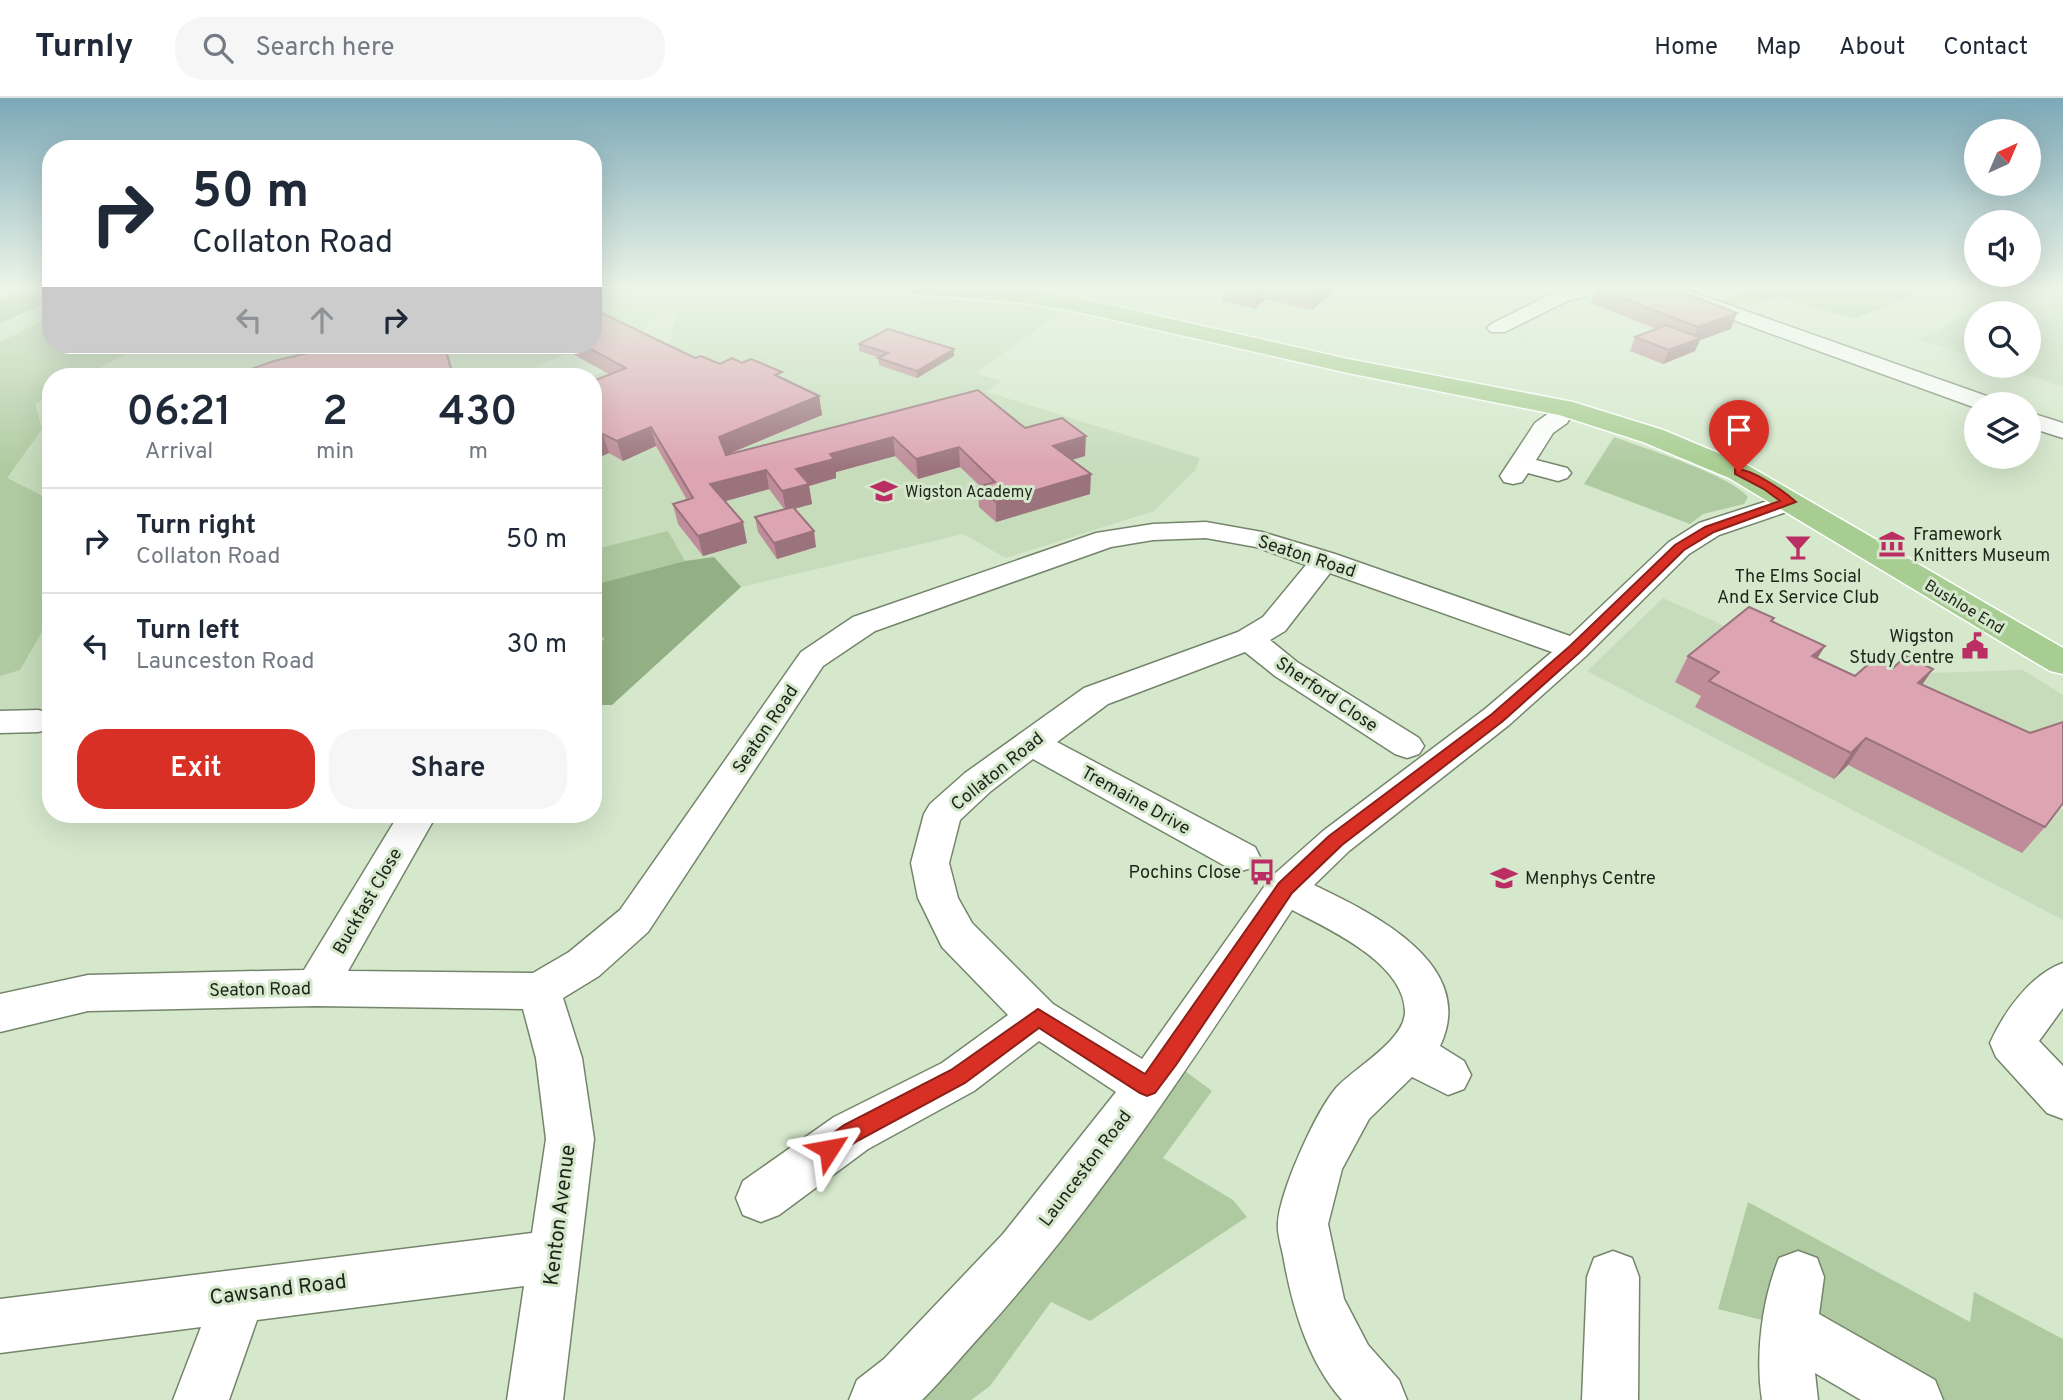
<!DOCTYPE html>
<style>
body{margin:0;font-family:Overpass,sans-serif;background:#f6f6f7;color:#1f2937;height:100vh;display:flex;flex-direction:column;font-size:26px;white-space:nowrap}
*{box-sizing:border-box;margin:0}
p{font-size:23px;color:#747a83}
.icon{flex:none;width:38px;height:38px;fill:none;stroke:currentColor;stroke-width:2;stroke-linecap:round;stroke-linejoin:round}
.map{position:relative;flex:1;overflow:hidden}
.drawer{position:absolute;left:42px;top:270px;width:560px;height:455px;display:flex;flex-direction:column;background:#fff;border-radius:28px;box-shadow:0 7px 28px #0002}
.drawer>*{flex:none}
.guide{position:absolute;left:42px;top:42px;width:560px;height:214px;border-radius:28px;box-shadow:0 7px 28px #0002;background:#fff;color:#1f2937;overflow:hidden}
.needle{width:46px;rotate:44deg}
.tools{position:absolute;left:1964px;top:21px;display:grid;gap:14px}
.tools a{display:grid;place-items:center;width:77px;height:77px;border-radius:50%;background:#fff;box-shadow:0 7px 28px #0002;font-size:35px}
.pin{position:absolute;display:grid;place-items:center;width:60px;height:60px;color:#fff;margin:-72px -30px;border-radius:50% 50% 50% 0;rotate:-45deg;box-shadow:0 0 7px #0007}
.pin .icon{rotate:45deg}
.me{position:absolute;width:77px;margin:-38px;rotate:56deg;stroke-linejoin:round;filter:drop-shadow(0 0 5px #0008)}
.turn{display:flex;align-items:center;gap:24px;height:147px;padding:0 35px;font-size:32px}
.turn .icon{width:91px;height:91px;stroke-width:2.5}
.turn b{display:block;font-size:49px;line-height:60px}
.lanes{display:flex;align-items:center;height:66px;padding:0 35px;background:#0003;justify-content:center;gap:35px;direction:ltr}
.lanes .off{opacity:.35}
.eta{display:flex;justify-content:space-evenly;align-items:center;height:119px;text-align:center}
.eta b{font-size:42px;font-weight:600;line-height:49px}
.button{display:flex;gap:14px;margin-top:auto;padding:14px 35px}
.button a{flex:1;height:80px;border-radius:28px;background:#d93025;color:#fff;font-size:28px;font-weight:600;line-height:80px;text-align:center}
.button a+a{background:#f6f6f7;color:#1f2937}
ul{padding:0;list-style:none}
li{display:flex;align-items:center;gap:21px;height:105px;padding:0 35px;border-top:2px solid #e0e1e3}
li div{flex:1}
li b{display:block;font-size:26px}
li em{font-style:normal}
header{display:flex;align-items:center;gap:42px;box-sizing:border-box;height:98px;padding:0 35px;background:#fff;border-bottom:2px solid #e0e1e3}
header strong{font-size:33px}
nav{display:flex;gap:38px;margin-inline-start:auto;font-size:24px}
.search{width:490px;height:63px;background:#f6f6f7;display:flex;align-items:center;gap:18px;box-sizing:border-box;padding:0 24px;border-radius:28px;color:#747a83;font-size:26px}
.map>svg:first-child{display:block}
.built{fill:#c6dcbb}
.green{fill:#afcaa1}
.forest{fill:#93af84}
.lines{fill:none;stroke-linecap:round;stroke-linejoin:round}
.minor-casing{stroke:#74856b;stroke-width:3}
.major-casing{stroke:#fff;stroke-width:3}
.minor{fill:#fff;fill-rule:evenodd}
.major{fill:#a8cd92;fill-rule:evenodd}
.rail{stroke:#74806e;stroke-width:3.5}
.wall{fill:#be8d99}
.shaded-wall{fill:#9b737d}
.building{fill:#dda4b2;stroke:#9b737d;stroke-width:2}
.route{fill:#d93025;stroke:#8d1f18;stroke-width:2}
.labels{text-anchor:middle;stroke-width:6;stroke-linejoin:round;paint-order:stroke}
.far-poi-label{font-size:16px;fill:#1d241a;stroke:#d5e8cc;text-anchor:start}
.far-street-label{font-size:16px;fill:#1d241a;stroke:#d5e8cc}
.poi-label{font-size:18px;fill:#1d241a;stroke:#d5e8cc;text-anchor:start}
.street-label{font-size:18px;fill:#1d241a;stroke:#d5e8cc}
.near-street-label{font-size:21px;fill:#1d241a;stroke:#d5e8cc}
</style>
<header>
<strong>Turnly</strong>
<div class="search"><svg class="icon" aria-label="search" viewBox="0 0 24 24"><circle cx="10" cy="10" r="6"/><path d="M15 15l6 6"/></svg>Search here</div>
<nav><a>Home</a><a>Map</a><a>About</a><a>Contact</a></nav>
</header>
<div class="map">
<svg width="2063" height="1302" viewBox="0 0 2063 1302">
<rect width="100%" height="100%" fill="#d5e8cc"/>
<!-- built -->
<path class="built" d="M28 189H51V247H587L514 278H51V613L0 614V202Z
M593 189H838L833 194 848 196 854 190 1013 205 1061 214 975 275 1001 283 987 294 1200 360 1195 372 1154 413 1006 460 963 436 741 489 612 607H593V278L670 244 681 199 654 218 638 242 593 224Z
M1930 189H2063V289L2000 268H2028V215H1976V260L1919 241 1975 213 1917 194Z
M1663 500 1835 578 2023 572 2063 597V630L1988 664 2063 712V822L1587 573Z"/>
<!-- green -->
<path class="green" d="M1766 189H1930L1855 221 1782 199 1727 209 1715 204Z
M51 219V247H142L84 278H51V297L35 306 42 331 7 380 51 402V518L20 572 0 578V244Z
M1614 339C1644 350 1730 377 1748 399L1744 406 1703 416 1690 426 1584 386Z
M668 433 685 463 593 487V446L600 450Z
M1169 961 1212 993 1163 1060 1233 1102 1247 1119 1090 1223 1051 1204 990 1288 971 1302H877Z
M1748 1104 1970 1224 1974 1194 2063 1241V1302H1915L1790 1229 1718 1211Z"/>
<!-- forest -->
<path class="forest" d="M28 189H51V203L0 225V202Z
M714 459 741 489 612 607H593V553L604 541 593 531V487L685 463Z"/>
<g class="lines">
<!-- minor casing -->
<g class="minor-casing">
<path id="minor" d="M1576 189H1608L1605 193 1567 203 1505 234H1491L1487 230 1491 226 1553 195Z
M1650 189H1678L1995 301 1999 306H1976V310L1653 193Z
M1564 303 1572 305 1576 310 1567 325 1553 335 1536 362 1567 370 1571 375 1567 380 1558 383 1528 375 1522 384 1513 386 1504 384 1500 378 1535 325 1549 315 1556 305Z
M2028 314 2063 325V340L2028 329Z
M1789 396 1798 398 1802 404 1798 410 1719 437 1689 456 1586 558 1509 627 1349 753 1314 787C1372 815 1479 866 1440 948L1464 963 1471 977 1464 991 1448 997 1412 979 1369 1021 1342 1071 1328 1126 1344 1201 1368 1247 1399 1282 1407 1302H1342C1307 1262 1292 1208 1283 1157 1281 1147 1277 1135 1278 1125 1280 1093 1315 1015 1336 990 1354 970 1406 942 1405 913 1404 865 1329 831 1292 812 1196 958 1100 1105 983 1235 963 1257 943 1281 922 1302H849L857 1282 884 1261 1003 1136 1116 994 1039 943 974 993 868 1051 779 1117 761 1124 743 1117 736 1100 743 1083 834 1019 942 965 1008 917 942 849 918 800 911 765 924 716 930 706 965 675 1084 590 1238 534 1263 519 1306 467 1256 449 1206 440 1153 442 1111 449 875 533 823 568 648 834 599 878 563 900 582 960 594 1041 563 1302H507L524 1188 257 1222 229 1302H173L201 1229 0 1255V1201L532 1135 546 1041 536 960 523 911 316 908 88 913 0 934V896L88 877 304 872 399 716H437L348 873 533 875 569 854 620 812 801 554 853 519 1096 435 1153 426 1206 424 1262 434 1335 456 1570 538 1669 444 1699 425ZM1330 475 1552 554 1485 611 1323 733 1271 779 1142 961 1053 906 972 825 958 800 949 765 960 722 991 693 1033 661 1227 769 1241 773 1255 769 1260 759 1255 749 1057 644 1108 606 1245 554 1275 578 1395 656 1407 660 1419 656 1424 648 1419 640 1297 564 1270 542 1285 533Z
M38 612 50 615V631L38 634 0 635V613Z
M2063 865V910L2039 943 2063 968V1021L2047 1015 1996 959 1990 945C2004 914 2030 877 2063 865Z
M1613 1153 1632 1160 1639 1179 1638 1302H1582L1587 1179 1594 1160Z
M1798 1153 1817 1160 1824 1179 1819 1216 1935 1282 1943 1302H1861L1815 1275 1818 1302H1762C1755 1257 1762 1202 1779 1160Z"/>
</g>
<!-- major casing -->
<g class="major-casing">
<path id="major" d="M900 189H992L1074 199 1348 261 1573 304 1663 332 1749 368 2063 550V576L2050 573 1729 380 1643 344 1559 317 1348 275 1074 213 1025 205 911 196 903 194Z"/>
</g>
<!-- minor -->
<use href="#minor" class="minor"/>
<!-- major -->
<use href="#major" class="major"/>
<!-- rail -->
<path class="rail" d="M0 193 9 189"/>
</g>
<!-- wall -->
<path class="wall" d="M1222 189H1334L1333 194 1312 212 1266 201 1255 211 1221 203Z
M1596 190 1731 231 1700 242 1695 253 1663 266 1630 253 1635 239 1656 231 1591 205Z
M859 246 954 258 917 280 879 267 878 260H880L859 253Z
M541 247H593L695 260 783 281 819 298 822 317 726 357 978 292 1025 330 1085 358 1072 362 1090 396 996 424 979 409 978 389 980 388 960 369 918 381 895 358 836 374V380L809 388 812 406 794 411 816 449 777 461 758 434 755 419 784 411 769 391 725 403 747 445 703 458 678 426 673 406 687 402 656 348 623 363 609 355 593 362V283L609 276 560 249 552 252Z
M1774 520 1772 524 1825 548 1817 560 1855 578 1893 570 1933 571 1922 586 2045 729 2022 755 1848 667 1834 681 1695 609 1701 598 1675 584 1688 558Z"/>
<!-- shaded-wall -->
<path class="shaded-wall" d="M1260 189H1268L1266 201 1255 211 1257 191Z
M1320 189H1334L1333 194 1312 212 1316 192Z
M1737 215 1731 231 1700 242 1695 253 1663 266 1669 252 1692 243 1698 229Z
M445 247 449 259 454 278 451 271Z
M550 247H559L560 249 552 252Z
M954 251V258L917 280V273Z
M819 298 822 317 723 358 719 339Z
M651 329 656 348 623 363 617 343Z
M603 336 609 355 593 362V340Z
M1086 338 1085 358 1053 367V348Z
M893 339 895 358 836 374V380L809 388 812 406 786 413 782 393 796 371 830 356Z
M959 349 960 369 918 381 916 361Z
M766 372 769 391 715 406 710 386Z
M1091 376 1090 396 996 424V404Z
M743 424 747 445 703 458 698 438Z
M814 433 816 449 777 461 774 445Z
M1825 548 1809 574 1812 558Z
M1933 571 1915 597 1918 585Z
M1866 640 1848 667 1834 681 1851 655Z"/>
<!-- building -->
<path class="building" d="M1300 189H1320L1316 192Z
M1599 189H1669L1737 215 1698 229 1596 190Z
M593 211 695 260 701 258 720 266 732 260 742 265 751 261 782 274 775 277 819 298 719 339 726 357 978 292 1025 330 1062 320 1086 338 1053 348 1091 376 996 404 978 389 995 384 959 349 916 361 893 339 830 356 834 361 796 371 809 386 782 393 766 372 710 386 743 424 698 438 673 406 693 400 651 329 617 343 603 336 593 340V283L626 270 583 247H593Z
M1666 227 1701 240 1669 252 1635 239Z
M888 231 954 251 917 273 878 260 888 255 859 246Z
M342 247H444L451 271 464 278H231L274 263Z
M793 409 814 433 774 445 755 419Z
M1749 509 1774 520 1771 523 1825 548 1812 558 1855 578 1873 562 1893 570 1906 558 1933 571 1918 585 2030 635 2063 624V705L2045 729 1866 640 1851 655 1709 583 1719 574 1688 558Z"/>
<!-- sky -->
<linearGradient id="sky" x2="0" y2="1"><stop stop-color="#7ca8b7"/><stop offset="0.51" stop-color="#ecf5e8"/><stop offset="1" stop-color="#ecf5e8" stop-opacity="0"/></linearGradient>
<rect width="2063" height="371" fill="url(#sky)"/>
<!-- route -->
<path class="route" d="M1735 371C1751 370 1784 393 1796 404L1714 434 1684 452 1580 554 1503 623 1342 747 1292 795 1176 967 1155 995 1147 998 1140 995 1039 930 965 985 859 1042 829 1061 821 1058 818 1051 821 1044 844 1027 951 972 1038 911 1145 976 1279 785 1329 738 1492 616 1570 548 1675 447 1705 429 1780 403 1764 391 1735 376Z"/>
<!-- icons -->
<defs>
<g id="school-bare" transform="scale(2.1)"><path d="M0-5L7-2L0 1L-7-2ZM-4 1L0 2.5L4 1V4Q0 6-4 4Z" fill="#bb2e63" stroke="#d5e8cc" stroke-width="2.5" paint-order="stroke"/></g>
<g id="museum-bare" transform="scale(2.1)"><path d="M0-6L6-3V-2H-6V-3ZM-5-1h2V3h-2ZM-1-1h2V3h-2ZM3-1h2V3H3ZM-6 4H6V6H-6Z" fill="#bb2e63" stroke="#d5e8cc" stroke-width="2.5" paint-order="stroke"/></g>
<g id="bar-bare" transform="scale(2.1)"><path d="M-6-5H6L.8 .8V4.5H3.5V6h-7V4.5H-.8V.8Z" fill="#bb2e63" stroke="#d5e8cc" stroke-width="2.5" paint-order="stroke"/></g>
<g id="civic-bare" transform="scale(2.1)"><path d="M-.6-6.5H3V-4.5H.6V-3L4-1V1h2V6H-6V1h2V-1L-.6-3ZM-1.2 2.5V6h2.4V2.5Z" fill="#bb2e63" stroke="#d5e8cc" stroke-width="2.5" paint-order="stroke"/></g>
<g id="bus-bare" transform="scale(2.1)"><path d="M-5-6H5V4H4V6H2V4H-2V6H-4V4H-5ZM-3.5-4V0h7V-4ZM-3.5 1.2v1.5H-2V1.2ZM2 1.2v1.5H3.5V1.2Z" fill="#bb2e63" stroke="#d5e8cc" stroke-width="2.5" paint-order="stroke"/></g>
</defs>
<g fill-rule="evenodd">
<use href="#school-bare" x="884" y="393"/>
<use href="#museum-bare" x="1892" y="446"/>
<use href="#bar-bare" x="1798" y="449"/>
<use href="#civic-bare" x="1975" y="548"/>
<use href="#bus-bare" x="1262" y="774"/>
<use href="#school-bare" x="1504" y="780"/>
</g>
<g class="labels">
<!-- far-poi labels -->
<g class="far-poi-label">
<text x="905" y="399">Wigston Academy</text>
</g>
<!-- far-street labels -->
<g class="far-street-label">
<text transform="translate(1965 508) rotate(31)" y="6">Bushloe End</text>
</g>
<!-- poi labels -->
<g class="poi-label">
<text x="1913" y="442">Framework<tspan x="1913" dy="21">Knitters Museum</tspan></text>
<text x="1798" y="484" text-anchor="middle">The Elms Social<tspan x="1798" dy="21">And Ex Service Club</tspan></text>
<text x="1954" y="544" text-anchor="end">Wigston<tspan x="1954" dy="21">Study Centre</tspan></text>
<text x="1241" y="780" text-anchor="end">Pochins Close</text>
<text x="1525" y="786">Menphys Centre</text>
</g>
<!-- street labels -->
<g class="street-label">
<text transform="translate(1307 458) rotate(18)" y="6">Seaton Road</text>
<text transform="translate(1327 596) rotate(34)" y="6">Sherford Close</text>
<text transform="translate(765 631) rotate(-56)" y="6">Seaton Road</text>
<text transform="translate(997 673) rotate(-39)" y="6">Collaton Road</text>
<text transform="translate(1136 702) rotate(29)" y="6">Tremaine Drive</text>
<text transform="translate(367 803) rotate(-60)" y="6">Buckfast Close</text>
<text transform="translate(260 891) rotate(-1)" y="6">Seaton Road</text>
<text transform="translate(1085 1070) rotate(-53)" y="6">Launceston Road</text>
</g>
<!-- near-street labels -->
<g class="near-street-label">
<text transform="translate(559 1117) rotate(-83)" y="7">Kenton Avenue</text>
<text transform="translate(278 1191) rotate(-7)" y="7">Cawsand Road</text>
</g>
</g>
</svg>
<div class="tools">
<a><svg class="needle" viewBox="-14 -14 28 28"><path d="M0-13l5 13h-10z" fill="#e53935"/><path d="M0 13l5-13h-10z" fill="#747a83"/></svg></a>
<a><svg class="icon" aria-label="sound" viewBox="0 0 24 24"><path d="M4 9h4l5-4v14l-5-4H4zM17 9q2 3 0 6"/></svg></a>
<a><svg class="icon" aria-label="search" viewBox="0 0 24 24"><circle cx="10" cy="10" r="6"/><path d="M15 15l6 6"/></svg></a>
<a><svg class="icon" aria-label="layers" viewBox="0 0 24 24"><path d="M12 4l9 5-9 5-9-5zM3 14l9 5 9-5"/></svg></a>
</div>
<div class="pin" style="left:1739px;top:374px;background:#d93025"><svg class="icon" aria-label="arrive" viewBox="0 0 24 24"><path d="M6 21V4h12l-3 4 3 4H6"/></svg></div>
<svg class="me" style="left:829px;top:1051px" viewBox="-20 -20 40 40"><path d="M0-17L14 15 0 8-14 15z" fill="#d93025" stroke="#fff" stroke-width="4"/></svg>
<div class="guide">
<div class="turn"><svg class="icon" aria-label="right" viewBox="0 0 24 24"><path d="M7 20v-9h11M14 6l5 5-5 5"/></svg><div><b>50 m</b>Collaton Road</div></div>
<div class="lanes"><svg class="icon off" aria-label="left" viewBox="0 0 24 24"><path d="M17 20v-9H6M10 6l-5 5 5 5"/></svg><svg class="icon off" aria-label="ahead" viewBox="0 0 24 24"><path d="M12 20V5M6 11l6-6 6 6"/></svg><svg class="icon" aria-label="right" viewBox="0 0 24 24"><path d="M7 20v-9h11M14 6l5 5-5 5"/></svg></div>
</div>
<section class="drawer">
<div class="eta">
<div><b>06:21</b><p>Arrival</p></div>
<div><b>2</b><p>min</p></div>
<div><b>430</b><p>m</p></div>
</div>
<ul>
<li><svg class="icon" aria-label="right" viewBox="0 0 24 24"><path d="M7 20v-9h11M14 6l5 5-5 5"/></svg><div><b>Turn right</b><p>Collaton Road</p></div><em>50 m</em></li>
<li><svg class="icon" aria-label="left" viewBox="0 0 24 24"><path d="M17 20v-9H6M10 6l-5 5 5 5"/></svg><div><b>Turn left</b><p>Launceston Road</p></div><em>30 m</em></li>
</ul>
<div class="button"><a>Exit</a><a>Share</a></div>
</section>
</div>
